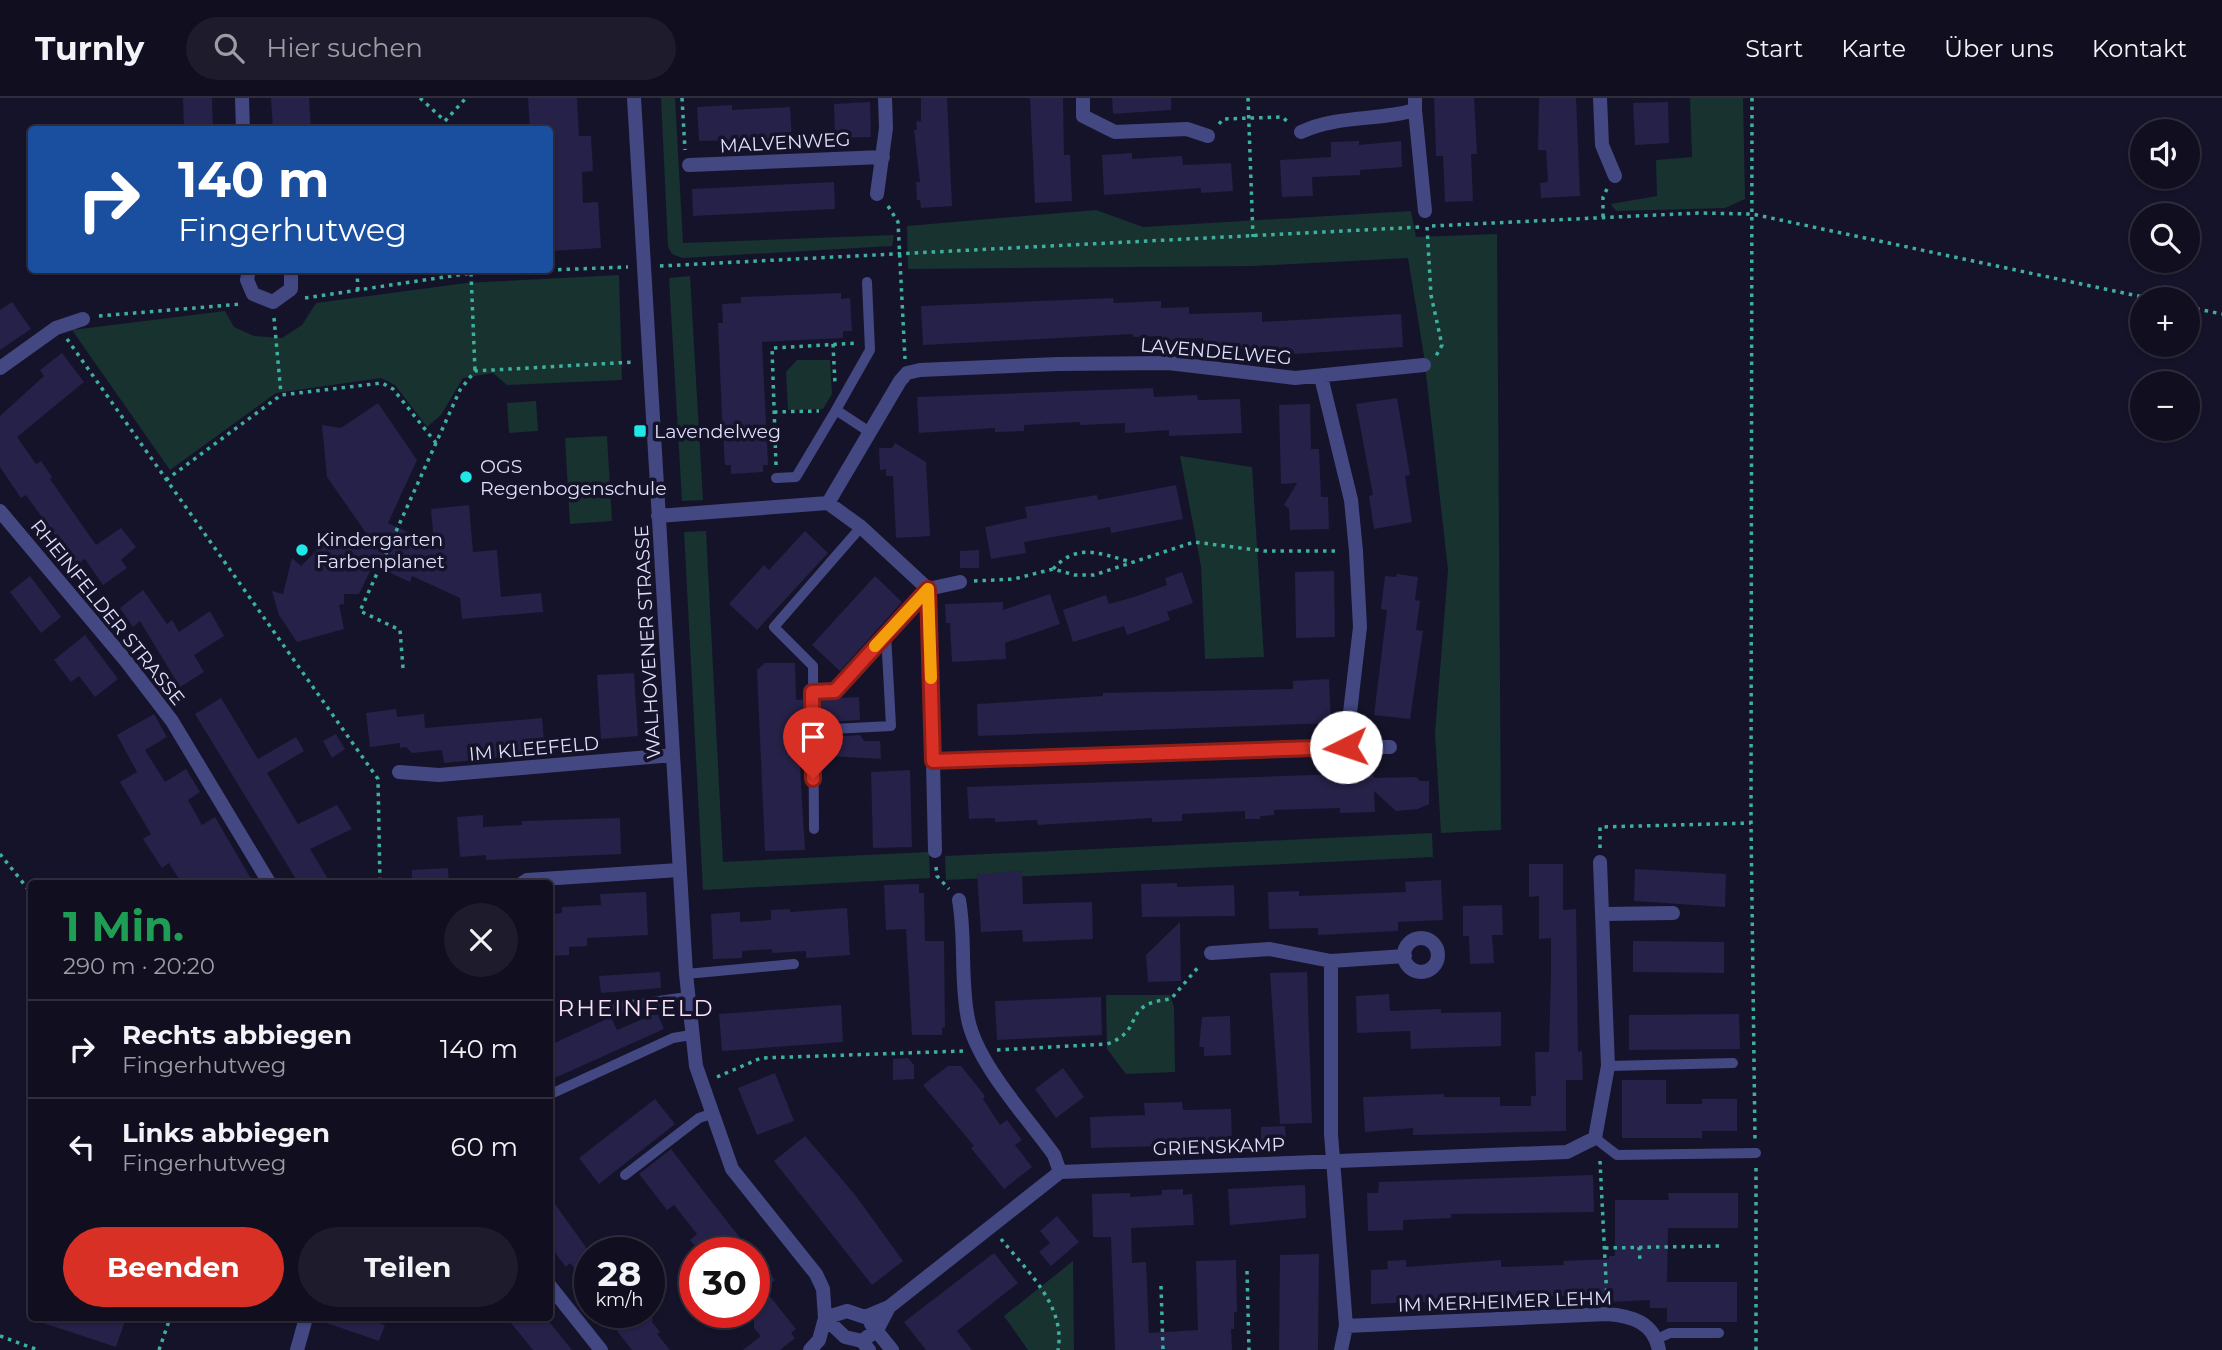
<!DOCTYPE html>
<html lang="de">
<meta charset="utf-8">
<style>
body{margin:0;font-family:Montserrat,sans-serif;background:#1e1c2c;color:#f1f3f6;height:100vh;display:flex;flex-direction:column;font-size:26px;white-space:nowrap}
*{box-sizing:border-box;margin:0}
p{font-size:23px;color:#9c9ca4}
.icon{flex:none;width:38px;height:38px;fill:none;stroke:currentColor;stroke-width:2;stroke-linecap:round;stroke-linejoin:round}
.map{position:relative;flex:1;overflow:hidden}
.drawer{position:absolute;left:28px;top:782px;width:525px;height:441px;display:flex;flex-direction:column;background:#100e1f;border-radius:7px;box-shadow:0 2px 5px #0004,0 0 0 2px #302e3d}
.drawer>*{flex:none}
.guide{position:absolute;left:28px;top:28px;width:525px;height:147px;border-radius:7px;box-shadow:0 2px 5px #0004,0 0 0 2px #302e3d;background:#1a4fa0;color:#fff;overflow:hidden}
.buttons{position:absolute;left:2130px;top:21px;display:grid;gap:14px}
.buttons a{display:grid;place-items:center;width:70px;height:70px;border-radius:50%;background:#100e1f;box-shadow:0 2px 5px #0004,0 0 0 2px #302e3d;font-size:35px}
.speed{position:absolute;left:574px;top:1139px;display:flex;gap:14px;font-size:35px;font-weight:700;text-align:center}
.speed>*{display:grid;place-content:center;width:91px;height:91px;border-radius:50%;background:#100e1f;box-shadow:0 2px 5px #0004,0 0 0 2px #302e3d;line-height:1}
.speed small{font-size:18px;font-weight:400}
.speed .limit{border:10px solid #d22;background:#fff;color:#111}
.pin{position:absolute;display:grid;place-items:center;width:60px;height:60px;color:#fff;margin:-72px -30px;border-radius:50% 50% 50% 0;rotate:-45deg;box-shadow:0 0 7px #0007}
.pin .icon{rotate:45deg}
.me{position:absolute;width:77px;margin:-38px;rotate:266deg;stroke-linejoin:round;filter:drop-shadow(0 0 5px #0008)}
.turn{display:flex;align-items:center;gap:24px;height:147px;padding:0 35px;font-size:32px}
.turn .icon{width:91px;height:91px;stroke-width:2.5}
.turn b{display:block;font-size:49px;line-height:60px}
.round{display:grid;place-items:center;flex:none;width:74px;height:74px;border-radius:37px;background:#1e1c2c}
.summary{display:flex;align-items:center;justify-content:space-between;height:119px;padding:0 35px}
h1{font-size:42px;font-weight:700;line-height:52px;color:#1e9e55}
.cta{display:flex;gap:14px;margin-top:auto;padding:14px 35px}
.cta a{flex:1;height:80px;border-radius:42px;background:#d93025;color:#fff;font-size:28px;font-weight:700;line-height:80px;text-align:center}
.cta a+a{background:#1e1c2c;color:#f1f3f6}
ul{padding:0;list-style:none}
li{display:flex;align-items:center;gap:21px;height:98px;padding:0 35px;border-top:2px solid #302e3d}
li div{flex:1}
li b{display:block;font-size:26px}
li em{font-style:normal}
header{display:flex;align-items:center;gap:42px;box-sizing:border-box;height:98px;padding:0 35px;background:#100e1f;border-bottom:2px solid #302e3d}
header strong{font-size:33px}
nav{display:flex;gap:38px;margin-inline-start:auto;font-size:24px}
.search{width:490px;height:63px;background:#1e1c2c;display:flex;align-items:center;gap:18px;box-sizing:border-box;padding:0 24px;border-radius:38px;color:#9c9ca4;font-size:26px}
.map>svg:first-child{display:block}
.green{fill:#17322f}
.building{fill:#252148}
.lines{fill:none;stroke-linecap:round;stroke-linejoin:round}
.path{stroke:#3db19e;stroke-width:3.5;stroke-dasharray:3.5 5;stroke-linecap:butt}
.lane{stroke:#434883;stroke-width:10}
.street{stroke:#434883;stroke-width:14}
.route-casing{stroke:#8d1f18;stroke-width:18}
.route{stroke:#d93025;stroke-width:12}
.slow{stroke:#f59e0b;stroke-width:12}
.poi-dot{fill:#1ee9e7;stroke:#151329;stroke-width:2.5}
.labels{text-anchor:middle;stroke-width:7;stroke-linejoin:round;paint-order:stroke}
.street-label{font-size:19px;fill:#dfdffc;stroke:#151329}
.poi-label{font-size:19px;fill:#dfdffc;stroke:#151329;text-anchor:start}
.quarter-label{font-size:23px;letter-spacing:2px;fill:#fce0f5;stroke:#151329}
</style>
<header>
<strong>Turnly</strong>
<div class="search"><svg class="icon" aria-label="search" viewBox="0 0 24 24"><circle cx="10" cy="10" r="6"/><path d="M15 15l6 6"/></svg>Hier suchen</div>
<nav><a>Start</a><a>Karte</a><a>Über uns</a><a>Kontakt</a></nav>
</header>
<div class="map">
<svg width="2222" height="1252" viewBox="0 0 2222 1252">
<rect width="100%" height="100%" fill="#151329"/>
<!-- green -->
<path class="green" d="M661 0H675L683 145 894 137 892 148 682 160 672 156 668 149Z
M1690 0H1743L1745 101 1725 110 1616 113 1611 106 1657 98 1656 62 1692 59Z
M1096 112 1143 129 1411 113 1416 139 1497 136 1501 732 1441 735 1435 635 1448 472 1424 258 1408 160 1254 168 908 171 907 128Z
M619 177 622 282 507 287 493 275 463 280 441 317 427 329 395 287 381 280 276 295 170 372 72 232 225 213 234 229 254 238 282 240 302 227 316 205 466 185Z
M690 178 703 402 682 403 669 180Z
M797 262H830L832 296 823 311 788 312 786 274Z
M536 303 538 333 509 335 507 305Z
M607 338 612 423 570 426 565 340Z
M1180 358 1252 369 1264 559 1205 561 1201 468Z
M706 433 723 764 929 754 930 780 703 792 684 434Z
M1432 735 1433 759 946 782 945 758Z
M1106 897H1170L1174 909 1175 974 1126 976 1107 951Z
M1073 1163 1074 1252H1028L1004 1218Z"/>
<!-- building -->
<path class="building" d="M183 0H212L213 32H184Z
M271 0H309L311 32H273Z
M528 0H577L579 38H591L593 73 582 74 583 105 598 104 601 150 550 153V32H530Z
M921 0H947L952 108 921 110 920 102H917L916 84H920L914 32H917L916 24 921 23Z
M1030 0H1063L1064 57H1070L1072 103 1035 105Z
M1112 0H1171V12L1113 16Z
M1434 0H1474L1477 56H1471L1473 103 1445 104 1443 58H1436Z
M1539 0H1576L1580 98 1541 100 1540 85 1548 84 1546 52H1538Z
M870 4 871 39 835 40 834 6Z
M1668 4 1669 45 1635 47 1633 5Z
M732 7V12L790 9 792 41 699 43 697 9Z
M1359 43V47L1401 43 1402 69 1360 72V77L1312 79 1313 98 1282 99 1280 62 1331 59V44Z
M1132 55V61L1182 58 1183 67 1231 65 1233 93 1201 95V90L1104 97 1102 57Z
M834 84 835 111 693 118 692 91Z
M841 195V201L850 200 852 233H843V240L762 244 768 367H763V374L731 376V367H725L722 318 718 225H723L722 206 741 205V199Z
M1113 200 1114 205 1161 203V210L1189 209V216L1262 214V224L1401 216 1403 249 1277 257V252L1203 250V240L1162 242V238L1133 239V236L923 247 921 208Z
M12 204 31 231 0 252V212Z
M62 255 84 284 17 339 36 366 41 363 52 379 50 381 96 447 121 430 136 449 121 462 127 470 103 487 85 461 76 467 26 397 21 400 0 369V318L44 278 40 272Z
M1153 290 1154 299 1197 297 1198 302 1240 301 1242 335 1169 338V332L1125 335V325L1080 327V324L1024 327V333L995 334V330L919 335 917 299Z
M1397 300 1410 377 1405 378 1412 424 1374 431 1369 398 1373 397 1356 306Z
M378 305 417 362 388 425 434 446 431 411 469 407 473 454 497 452 501 499 541 495 543 514 462 521 460 500 412 478 410 484 373 467 359 496H344V506L339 507 344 531 297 544 279 517 272 493 283 496 292 460 301 468 327 442 329 451 373 445 327 379 322 327 341 330Z
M1310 306 1311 351H1319L1321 399H1328L1329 431 1290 432 1289 411 1284 407 1297 385 1281 386 1279 307Z
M895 345 926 364 930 438 896 440 893 378H886V371L880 372 879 350H892Z
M1176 387 1183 421 1111 435 1110 429 1024 444 1026 455 991 461 985 429 1027 420 1025 409 1097 397 1098 402Z
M805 433 828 455 757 532 729 506 764 467 769 472Z
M979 452V470H960V453Z
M1334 473 1335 539 1296 540 1295 474Z
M1182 474 1193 505 1167 514 1170 522 1127 537 1124 528 1073 544 1063 512 1106 497 1109 506 1134 499 1167 487 1165 480Z
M1397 476 1418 479 1415 502 1420 503 1416 532 1423 533 1410 621 1374 617 1387 512 1381 511 1385 478 1396 479Z
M30 478 61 519 41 535 10 494Z
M875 478 902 504 840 573 812 547Z
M143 492 167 526 172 522 179 534 210 513 224 538 194 557 204 574 180 589 140 523 133 529 120 510Z
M1050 496 1060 526 1005 545 1006 561 952 564 950 525H946L945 506 1003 504V512Z
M85 537 118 581 95 599 79 578 71 584 54 562Z
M765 565H795L796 602 806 601V619H797L805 752 765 753 757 572Z
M634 575 638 638 601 641 597 577Z
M1329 581 1331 625 978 638 977 606 1103 598V595L1293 591V583Z
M859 599 860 622 829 624V618H821V601Z
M221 600 258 661 296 639 304 653 267 675 298 726 337 707 352 731 310 751 331 786H299L195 616Z
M396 611 397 619 424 616 425 630 542 620 545 655 444 665 442 652 412 655 406 649 400 650V645L370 649 366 615Z
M154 616 167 639 145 652 165 684 186 671 200 694 188 702 202 727 215 719 254 786H182L169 765 162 770 143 741 151 736 120 684 137 674 117 637Z
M336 636 345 651 332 660 323 643Z
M860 637 864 643H880L881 661 829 658V639Z
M910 672 912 749 873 750 871 674Z
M1373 675 1374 680 1416 679 1420 683H1429V706L1418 711 1396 713 1374 693 1375 714 1340 715V710L1274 712V717L1260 718V721H1245V713L1182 716V723L1152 724V720L1038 727 1037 722 995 724V720L969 721 967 689Z
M483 717V729L522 727V723L620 720 621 756 486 762V757L460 759 457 719Z
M1529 766H1563V812L1576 811 1578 954 1582 953 1583 982H1566V1033L1413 1037V1030L1365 1034 1363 999 1444 996V999H1500V1008H1531V998H1536L1535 954H1549L1551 875V840L1539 841V798L1529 799Z
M448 770 449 786H412V772Z
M1635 771 1726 776 1725 809 1634 803Z
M1022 773 1023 806 1092 804 1093 841 1023 844 1022 832 981 834 977 776Z
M1441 782 1443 822 1398 824V833L1318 837V830L1269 831 1268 794 1299 793V798L1406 794 1405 784Z
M1177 785V789L1234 787 1235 818 1142 819 1141 786Z
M919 786V795H924L925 843H944L945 929 942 930V937H912L906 831 886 832 884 787Z
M646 794 648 837 587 840V848L569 849V857L550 858V821L554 820V816L562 815V809L601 807 600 796Z
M1502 807 1503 837H1492L1494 865 1470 866 1469 838H1463V808Z
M847 810 850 857 806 860V853L772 855V851L742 853V860L713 861 711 816 740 814V824L771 822V812L790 811V814Z
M1180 824 1181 883 1148 884 1146 857Z
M1633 843 1724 844V875L1633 874Z
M660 874 661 890 601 895 599 878Z
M1307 874 1312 1025 1280 1026 1270 875Z
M1389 896 1390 913 1441 911V915L1501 914V948L1411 951 1410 933 1357 935 1356 898Z
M1101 899 1102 937 997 942 995 903Z
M841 907 843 944 722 953 719 916Z
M1739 916 1740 951 1629 952V917Z
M652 917H658L664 931 550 982V947L611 919 617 932Z
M1230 918 1231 957 1204 958V949H1199L1202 919Z
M908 960 914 967V981L893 982V961Z
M948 968H961L985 998 983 1001 1000 1027 1007 1022 1022 1042 1015 1047 1032 1069 1004 1091 971 1050 974 1048 923 987Z
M1063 970 1084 999 1056 1020 1035 991Z
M775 975 794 1023 757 1037 738 990Z
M1622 982H1666V1006H1702V1001H1737V1033H1702V1040H1622Z
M655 1001 675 1026 599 1086 579 1060Z
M1182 1004 1183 1012 1231 1011 1232 1046 1091 1050 1090 1019 1145 1017 1144 1005Z
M1285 1028 1286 1045 1261 1046V1029Z
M805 1038 856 1098 903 1163 872 1187 774 1063Z
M671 1051 704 1094 752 1155H701L690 1142 697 1136 674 1107 667 1112 639 1076Z
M1593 1077 1594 1114 1451 1116V1120L1403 1122V1132L1368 1133 1367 1095H1378L1379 1084Z
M1305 1087 1306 1120 1230 1127 1228 1091Z
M1183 1091V1097L1192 1096 1194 1127 1131 1130 1132 1165 1146 1164 1149 1235 1198 1232 1196 1163 1236 1162 1237 1214H1234V1231H1231L1232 1252H1115L1111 1139H1093L1092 1096 1130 1095V1099L1162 1097V1092Z
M1668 1095H1738V1130H1668L1667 1184H1737V1224H1667V1210H1650V1202L1610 1204V1196L1371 1206V1172L1388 1171 1387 1163 1406 1162V1169L1501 1162V1169L1564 1167 1563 1163 1609 1161V1158H1615V1102H1669Z
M550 1099 590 1155V1189L570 1165 566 1169 550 1148Z
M1057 1118 1079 1144 1051 1168 1039 1154 1050 1145 1040 1133Z
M754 1155 775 1182 764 1191 796 1231 791 1235 795 1240 780 1252H743L761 1238 754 1230Z
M994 1155 1018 1185 957 1233 972 1252H926L904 1224Z
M1319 1156 1318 1252H1279L1280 1157Z
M602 1214 653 1216 652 1224 660 1234 657 1236 670 1252H632Z
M38 1220H114L125 1223 116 1249 37 1223Z
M319 1220H365L385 1227 379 1243 318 1222Z
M507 1220H546L572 1252H533Z"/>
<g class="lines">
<!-- path -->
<path class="path" d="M420 0 445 23 466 0
M682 0 685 52
M1248 0 1253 139
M1752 0 1751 725 1755 1043
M1219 26 1223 21 1282 19 1288 24
M888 108 898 124 905 261
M1603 119V99L1607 91
M1432 128 1698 115 1752 116 2152 201
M1427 129 1431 197 1442 247 1436 258
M660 168 1421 129
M357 172 358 194
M471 175 475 273
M305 200 471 175 628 169
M2188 209 2222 216
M99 218 242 206
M274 220 281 296
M67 241 378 681 380 786
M833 246 835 286
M774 314 819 313
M776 367 772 250 857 245
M166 382 281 297 382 285 393 291 436 345 460 292 475 273 634 264
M1053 471C1077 445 1098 455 1128 463
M974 483 1014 481 1053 471 1075 477H1094L1194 444 1264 453H1340
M403 570 400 532 360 513 436 345
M1600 750V729L1751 725
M0 756 32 796
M936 769 937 778 949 791
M997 952 1107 946C1147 932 1119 906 1171 901L1200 867
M717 979 761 960 964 953
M1600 1063 1607 1202
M1001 1141C1027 1173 1066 1208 1058 1252
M1639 1149 1640 1162
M1605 1150 1719 1148
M1247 1173 1249 1252
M1161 1188 1163 1252
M0 1238 38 1252
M159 1252 170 1220
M1756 1252V1069"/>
<!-- lane -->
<path class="lane" d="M836 312 870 252 867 184
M776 380 796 379 836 312 868 333
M812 594 835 593 928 491
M813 632 891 628 886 536
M814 731 813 568 774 529 861 429
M686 876 794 866
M617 909 687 899
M1608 968 1733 965
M553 995 673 940 691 937
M1595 1040 1617 1057 1756 1055
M625 1077 699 1020 711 1016
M1657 1241 1670 1235H1719"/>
<!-- street -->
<path class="street" d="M242 0 243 32
M634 0 686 876 696 968 732 1071 816 1176 823 1191 825 1220 845 1239 862 1243 869 1252
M1083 0V18L1115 34 1187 31 1208 38
M1600 0 1602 47 1615 78
M1415 12 1425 113
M1301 34C1337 17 1377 23 1415 12V0
M689 67 883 59
M877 96 886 30 885 0
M249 172 247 182 253 196 273 204 291 191V172
M0 270 56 230 83 221
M828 405 861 429 928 491 933 663 1346 649 1360 529 1356 453 1351 402 1321 279
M0 413 126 563 172 623 270 786
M658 418 828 405 900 283 907 275 920 272 1058 266 1168 265 1295 280 1424 267
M928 491 960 484
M1346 649H1390
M933 663 935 753
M399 674 439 677 673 657
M521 786 527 782 679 772
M959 802C966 841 960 882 968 921 977 966 1027 1019 1054 1057L1060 1074
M1605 816 1673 815
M1404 857a17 17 0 1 1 34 0a17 17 0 1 1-34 0Z
M1211 855 1270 851 1331 863 1405 858
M1331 863V1036L1346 1228 1341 1252
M550 1188 601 1252
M825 1220 847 1213 865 1219 889 1209 1060 1074 1567 1054 1595 1040 1608 968 1600 764
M871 1226 892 1252
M1346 1228 1607 1216C1633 1218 1654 1225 1659 1252
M862 1243 877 1232 889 1209
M297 1252 306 1220
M810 1252 819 1242 825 1220"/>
</g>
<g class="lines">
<!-- route casing -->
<g class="route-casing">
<path id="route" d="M813 681 812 594 835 593 928 491 933 663 1346 649"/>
</g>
<!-- route -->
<use href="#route" class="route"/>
<!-- slow -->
<path class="slow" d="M875 548 928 491 931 580"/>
</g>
<!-- markers -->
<g class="poi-dot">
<rect x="633" y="326" width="14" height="14" rx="3.5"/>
<circle cx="466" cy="379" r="7"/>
<circle cx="302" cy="452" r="7"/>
</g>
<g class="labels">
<!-- street labels -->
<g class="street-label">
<text transform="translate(785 44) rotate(-3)" y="7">MALVENWEG</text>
<text transform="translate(1216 253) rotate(5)" y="7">LAVENDELWEG</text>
<text transform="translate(108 514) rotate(51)" y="7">RHEINFELDER STRASSE</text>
<text transform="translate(647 544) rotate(-93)" y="7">WALHOVENER STRASSE</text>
<text transform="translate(534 650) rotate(-5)" y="7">IM KLEEFELD</text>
<text transform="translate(1219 1048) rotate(-2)" y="7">GRIENSKAMP</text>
<text transform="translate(1505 1203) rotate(-2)" y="7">IM MERHEIMER LEHM</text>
</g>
<!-- poi labels -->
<g class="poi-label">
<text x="654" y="340">Lavendelweg</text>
<text x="480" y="375">OGS<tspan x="480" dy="22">Regenbogenschule</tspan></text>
<text x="316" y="448">Kindergarten<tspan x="316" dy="22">Farbenplanet</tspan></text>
</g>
<!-- quarter labels -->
<g class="quarter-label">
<text x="636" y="918">RHEINFELD</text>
</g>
</g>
</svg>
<div class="buttons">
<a><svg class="icon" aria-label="sound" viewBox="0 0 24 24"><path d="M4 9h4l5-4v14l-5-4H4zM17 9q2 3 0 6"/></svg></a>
<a><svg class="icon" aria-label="search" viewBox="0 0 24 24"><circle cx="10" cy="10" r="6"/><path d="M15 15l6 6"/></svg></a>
<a>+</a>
<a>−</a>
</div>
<div class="speed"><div>28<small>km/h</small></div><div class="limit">30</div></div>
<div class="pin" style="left:813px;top:681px;background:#d93025"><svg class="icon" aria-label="arrive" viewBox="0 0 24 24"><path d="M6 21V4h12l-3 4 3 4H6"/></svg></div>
<svg class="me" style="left:1346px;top:649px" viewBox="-20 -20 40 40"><circle r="19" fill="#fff"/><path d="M0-13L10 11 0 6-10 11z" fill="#d93025"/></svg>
<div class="guide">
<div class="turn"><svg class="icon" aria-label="right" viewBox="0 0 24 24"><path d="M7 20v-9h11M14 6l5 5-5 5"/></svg><div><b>140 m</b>Fingerhutweg</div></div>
</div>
<section class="drawer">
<div class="summary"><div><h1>1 Min.</h1><p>290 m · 20:20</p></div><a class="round"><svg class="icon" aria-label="close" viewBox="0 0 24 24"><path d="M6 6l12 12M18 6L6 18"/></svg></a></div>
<ul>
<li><svg class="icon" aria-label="right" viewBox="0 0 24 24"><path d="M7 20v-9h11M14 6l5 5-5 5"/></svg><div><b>Rechts abbiegen</b><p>Fingerhutweg</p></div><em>140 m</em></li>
<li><svg class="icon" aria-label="left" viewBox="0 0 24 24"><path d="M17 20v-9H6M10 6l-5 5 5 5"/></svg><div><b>Links abbiegen</b><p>Fingerhutweg</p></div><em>60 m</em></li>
</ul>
<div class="cta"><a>Beenden</a><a>Teilen</a></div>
</section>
</div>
